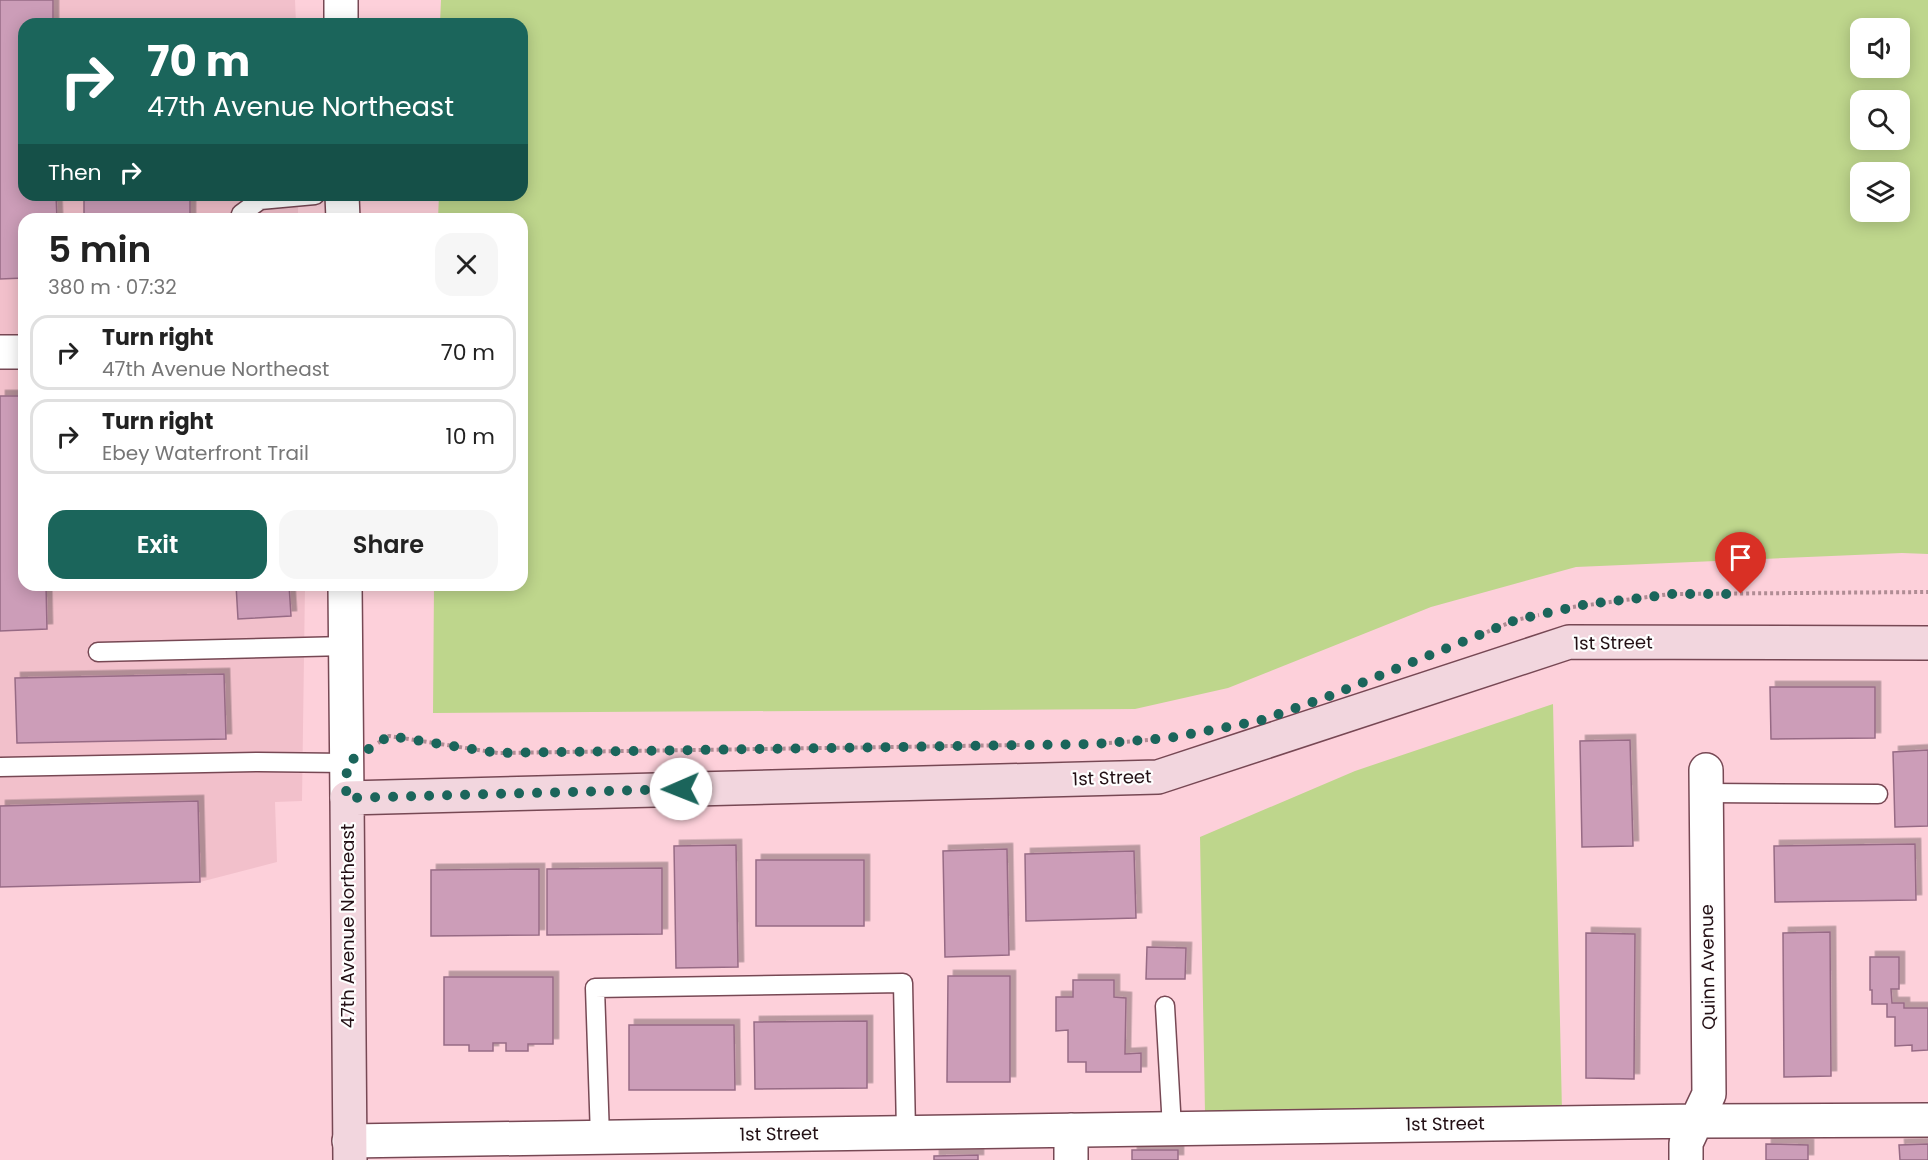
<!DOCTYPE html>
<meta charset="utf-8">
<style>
body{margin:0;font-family:Poppins,sans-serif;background:#f6f6f6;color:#222;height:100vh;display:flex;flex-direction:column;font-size:22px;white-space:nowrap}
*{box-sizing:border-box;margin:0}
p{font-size:20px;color:#767676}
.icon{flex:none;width:33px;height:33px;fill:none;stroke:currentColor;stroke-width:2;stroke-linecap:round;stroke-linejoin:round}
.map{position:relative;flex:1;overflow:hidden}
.sheet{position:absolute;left:18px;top:213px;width:510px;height:378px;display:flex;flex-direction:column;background:#fff;border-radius:18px;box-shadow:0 3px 15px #0003}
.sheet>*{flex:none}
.hud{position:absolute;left:18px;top:18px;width:510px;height:183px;border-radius:18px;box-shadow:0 3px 15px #0003;background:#1b655b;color:#fff;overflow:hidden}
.buttons{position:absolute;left:1850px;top:18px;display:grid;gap:12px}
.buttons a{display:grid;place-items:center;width:60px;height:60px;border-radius:12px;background:#fff;box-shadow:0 3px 15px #0003;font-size:30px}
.pin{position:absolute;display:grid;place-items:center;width:51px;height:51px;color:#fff;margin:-62px -26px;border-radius:50% 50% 50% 0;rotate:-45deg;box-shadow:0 0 6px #0007}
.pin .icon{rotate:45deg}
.me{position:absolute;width:66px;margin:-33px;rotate:269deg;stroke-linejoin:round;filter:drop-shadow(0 0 4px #0008)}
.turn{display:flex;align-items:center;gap:21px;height:126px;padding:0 30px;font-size:27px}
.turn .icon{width:78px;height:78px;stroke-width:2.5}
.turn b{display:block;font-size:42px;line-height:51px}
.then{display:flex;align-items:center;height:57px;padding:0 30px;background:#0003;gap:12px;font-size:22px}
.round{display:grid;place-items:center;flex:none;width:63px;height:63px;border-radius:18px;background:#f6f6f6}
.summary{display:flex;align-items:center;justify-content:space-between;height:102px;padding:0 30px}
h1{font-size:36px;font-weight:600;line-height:45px}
.action{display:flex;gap:12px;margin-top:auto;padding:12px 30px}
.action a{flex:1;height:69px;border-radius:18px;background:#1b655b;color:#fff;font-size:24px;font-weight:600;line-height:69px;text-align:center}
.action a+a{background:#f6f6f6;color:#222}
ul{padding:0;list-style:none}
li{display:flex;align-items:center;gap:18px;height:75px;margin:0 12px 9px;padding:0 18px;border:3px solid #e0e0e0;border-radius:18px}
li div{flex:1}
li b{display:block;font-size:22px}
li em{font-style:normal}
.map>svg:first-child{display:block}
.built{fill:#f2c0cb}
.green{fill:#bed68c;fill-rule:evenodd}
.building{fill:#cc9db8;stroke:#976b85;stroke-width:1.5;filter:url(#shadow)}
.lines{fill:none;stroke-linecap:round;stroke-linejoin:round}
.lane-casing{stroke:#774854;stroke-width:21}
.street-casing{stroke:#774854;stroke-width:36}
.secondary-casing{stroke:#774854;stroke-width:36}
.path{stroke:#b08c94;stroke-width:4;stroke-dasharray:3 3;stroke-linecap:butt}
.lane{stroke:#fff;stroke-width:18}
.street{stroke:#fff;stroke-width:33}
.secondary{stroke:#f2d6de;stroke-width:33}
.route{stroke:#1b655b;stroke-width:10;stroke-dasharray:0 18}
.labels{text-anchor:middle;stroke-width:4.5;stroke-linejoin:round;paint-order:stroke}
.street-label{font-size:18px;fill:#231015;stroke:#fefefe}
</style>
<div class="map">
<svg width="1928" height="1160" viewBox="0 0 1928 1160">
<defs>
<filter id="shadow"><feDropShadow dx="5.5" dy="-5.5" stdDeviation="0" flood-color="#0004"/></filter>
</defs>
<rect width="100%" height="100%" fill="#fdd0da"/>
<!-- built -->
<path class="built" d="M0 0H295L296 24H24V195H298V219H24V585H305L302 801 275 802 277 862 200 882 0 887Z"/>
<!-- green -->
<path class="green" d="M441 0H1928V554L1902 553 1576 567 1431 607 1228 688 1135 709 433 713 434 585H522V219H438L439 195H522V24H440ZM1860 28H1899V68H1860ZM1860 100H1899V140H1860ZM1860 172H1899V212H1860Z
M1553 704 1562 1112H1205L1200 837 1355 771Z"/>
<!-- building -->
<path class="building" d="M0 0H53V24H24V195H56L57 219H24V278L0 279Z
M84 195H190V219H84Z
M0 396H24V585H46L47 629 0 631Z
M236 585H289L291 616 238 619Z
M224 674 226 739 17 743 15 678Z
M1770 687H1875V738L1771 739Z
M1630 740 1633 846 1582 847 1580 741Z
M1928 750V826L1895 827 1893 752Z
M198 801 200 882 0 887V806Z
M1915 844 1916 900 1775 902 1774 846Z
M736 845 738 967 676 968 674 846Z
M1007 849 1009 955 945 957 943 851Z
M1134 851 1136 918 1026 921 1025 854Z
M756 860H864V926H756Z
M662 868V934L547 935V869Z
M539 869V935L431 936V870Z
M1830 932 1831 1076 1784 1077 1783 933Z
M1586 933 1635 934 1634 1079 1586 1078Z
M1147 947 1186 948 1185 979H1146Z
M1870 957H1899V989H1891L1892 1003H1904V1008H1928V1050L1912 1051V1045L1895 1046V1017H1887V1004H1872V990H1870Z
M948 976H1010V1082H947Z
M444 977H553V1044H528V1051H506V1043H493V1051H469V1045H444Z
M1073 980H1114V997L1126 998 1125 1054 1141 1053V1072H1086V1062H1068V1030L1056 1031V997H1073Z
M867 1021V1088L755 1089 754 1022Z
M629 1025H734L735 1090H629Z
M1766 1144 1808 1145V1160H1766Z
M1928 1144V1160H1900L1899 1145Z
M1132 1150H1178V1160H1132Z
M978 1155V1160H934V1156Z"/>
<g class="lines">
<!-- lane casing -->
<g class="lane-casing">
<path id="lane" d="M240 219 241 214 260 200 315 195
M98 652 346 646
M0 767 258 762 347 763
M1706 793 1878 794
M1165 1006 1172 1128
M600 1137 595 988 903 983 906 1132"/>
</g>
<!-- street casing -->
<g class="street-casing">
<path id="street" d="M341 0V24
M342 195 343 219
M0 352H24
M345 585 347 798
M1071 1130V1160
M349 1141 1697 1121 1928 1120
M1686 1160V1143L1709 1094 1706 770"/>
</g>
<!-- secondary casing -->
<g class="secondary-casing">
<path id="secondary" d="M350 1160 347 798 1158 777 1569 642 1928 643"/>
</g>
<!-- path -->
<path class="path" d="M1573 607 1670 594 1928 592
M1487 632 1516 620 1539 615
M378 743 389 736 498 753 1021 745
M1109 743 1162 739"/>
<!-- lane -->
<use href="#lane" class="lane"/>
<!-- street -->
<use href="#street" class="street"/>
<!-- secondary -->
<use href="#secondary" class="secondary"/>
</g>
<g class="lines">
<!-- route -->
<path class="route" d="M681 789 346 798 347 763 389 736 498 753 1094 744 1169 738 1259 721 1327 697 1516 620 1587 604 1650 597 1670 594H1741"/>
</g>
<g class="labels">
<!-- street labels -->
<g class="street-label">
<text transform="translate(1613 643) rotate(-1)" y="6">1st Street</text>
<text transform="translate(1112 778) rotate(-2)" y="6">1st Street</text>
<text transform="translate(348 926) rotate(-90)" y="6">47th Avenue Northeast</text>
<text transform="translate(1708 967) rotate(-91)" y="6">Quinn Avenue</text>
<text transform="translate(1445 1124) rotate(-1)" y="6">1st Street</text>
<text transform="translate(779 1134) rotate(-1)" y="6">1st Street</text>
</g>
</g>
</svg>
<div class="buttons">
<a><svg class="icon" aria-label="sound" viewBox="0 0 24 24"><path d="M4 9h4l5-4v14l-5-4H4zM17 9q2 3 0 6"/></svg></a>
<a><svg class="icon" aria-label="search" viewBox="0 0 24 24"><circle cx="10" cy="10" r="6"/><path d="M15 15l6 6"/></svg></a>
<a><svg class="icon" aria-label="layers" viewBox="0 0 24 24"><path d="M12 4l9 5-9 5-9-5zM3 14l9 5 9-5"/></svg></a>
</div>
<div class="pin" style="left:1741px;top:594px;background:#d93025"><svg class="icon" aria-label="arrive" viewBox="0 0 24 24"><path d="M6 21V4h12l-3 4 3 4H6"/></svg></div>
<svg class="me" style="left:681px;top:789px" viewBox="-20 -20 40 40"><circle r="19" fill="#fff"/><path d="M0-13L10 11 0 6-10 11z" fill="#1b655b"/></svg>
<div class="hud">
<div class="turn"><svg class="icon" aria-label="right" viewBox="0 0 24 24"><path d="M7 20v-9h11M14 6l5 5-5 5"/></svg><div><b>70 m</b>47th Avenue Northeast</div></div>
<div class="then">Then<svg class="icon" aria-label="right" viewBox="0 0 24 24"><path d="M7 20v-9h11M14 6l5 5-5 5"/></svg></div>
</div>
<section class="sheet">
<div class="summary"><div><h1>5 min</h1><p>380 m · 07:32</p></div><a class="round"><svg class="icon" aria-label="close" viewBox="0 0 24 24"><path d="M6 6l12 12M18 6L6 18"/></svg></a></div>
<ul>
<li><svg class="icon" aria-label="right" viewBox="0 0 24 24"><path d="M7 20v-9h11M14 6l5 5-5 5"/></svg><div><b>Turn right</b><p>47th Avenue Northeast</p></div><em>70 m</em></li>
<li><svg class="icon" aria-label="right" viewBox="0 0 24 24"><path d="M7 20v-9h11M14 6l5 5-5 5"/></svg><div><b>Turn right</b><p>Ebey Waterfront Trail</p></div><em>10 m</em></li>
</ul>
<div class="action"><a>Exit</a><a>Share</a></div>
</section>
</div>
